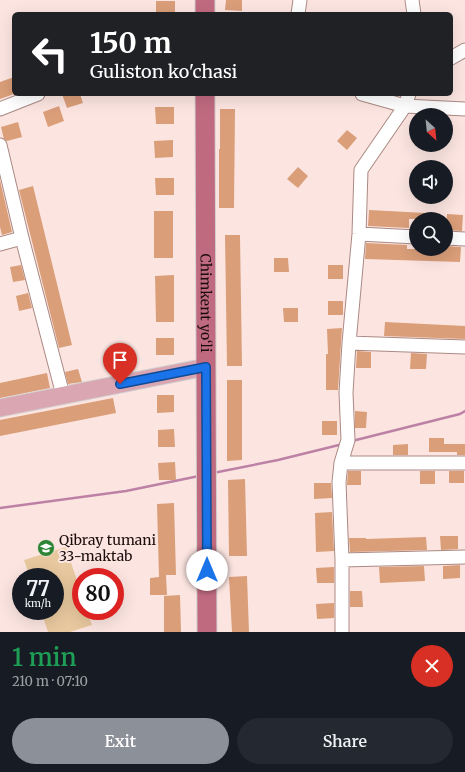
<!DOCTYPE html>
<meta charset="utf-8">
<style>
body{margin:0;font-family:Merriweather,serif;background:#242831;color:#f1f3f6;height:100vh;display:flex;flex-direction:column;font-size:15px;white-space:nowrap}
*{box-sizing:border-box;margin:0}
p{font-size:13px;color:#9ea1a6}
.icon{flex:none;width:22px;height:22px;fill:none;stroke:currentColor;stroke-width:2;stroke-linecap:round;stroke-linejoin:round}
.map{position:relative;height:632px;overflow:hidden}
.sheet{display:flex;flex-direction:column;background:#171b24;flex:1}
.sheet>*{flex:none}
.banner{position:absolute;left:12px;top:12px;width:441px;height:84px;border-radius:6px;box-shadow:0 4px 16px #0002;background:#202124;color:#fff;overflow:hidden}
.needle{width:26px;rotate:153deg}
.fabs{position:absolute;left:409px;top:108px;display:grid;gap:8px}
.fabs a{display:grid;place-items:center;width:44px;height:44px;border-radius:50%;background:#171b24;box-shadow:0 4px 16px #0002;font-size:20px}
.speed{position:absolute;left:12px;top:568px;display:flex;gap:8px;font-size:20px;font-weight:700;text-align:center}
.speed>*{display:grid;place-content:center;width:52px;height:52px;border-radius:50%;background:#171b24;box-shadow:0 4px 16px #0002;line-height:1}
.speed small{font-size:10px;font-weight:400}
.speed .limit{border:6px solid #d22;background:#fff;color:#111}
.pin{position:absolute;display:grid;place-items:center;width:34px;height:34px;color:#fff;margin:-41px -17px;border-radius:50% 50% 50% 0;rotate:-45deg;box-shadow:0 0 4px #0007}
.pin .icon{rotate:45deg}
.me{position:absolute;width:44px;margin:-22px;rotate:0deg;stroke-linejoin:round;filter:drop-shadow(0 0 3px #0008)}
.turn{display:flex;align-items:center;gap:14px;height:84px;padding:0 12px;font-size:18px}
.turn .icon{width:52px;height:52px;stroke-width:2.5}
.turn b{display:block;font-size:28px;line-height:34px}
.round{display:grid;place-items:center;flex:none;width:42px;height:42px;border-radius:21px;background:#242831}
.overview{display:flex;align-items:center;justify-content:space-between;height:68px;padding:0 12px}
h1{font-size:24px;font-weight:600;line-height:30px;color:#1e9e55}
.button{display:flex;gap:8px;margin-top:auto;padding:8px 12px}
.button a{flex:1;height:46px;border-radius:24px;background:#8c9099;color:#fff;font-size:16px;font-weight:600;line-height:46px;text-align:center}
.button a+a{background:#242831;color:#f1f3f6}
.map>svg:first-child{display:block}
.green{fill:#e8c89e}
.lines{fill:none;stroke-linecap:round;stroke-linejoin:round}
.stream{stroke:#bd81a6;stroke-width:2.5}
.building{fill:#da9e79}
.minor-casing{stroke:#ab8983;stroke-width:15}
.major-casing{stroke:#d1cfce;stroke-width:19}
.highway-casing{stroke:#d1cfce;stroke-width:21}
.minor{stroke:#fff;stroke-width:13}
.major{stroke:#d9a6b2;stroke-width:17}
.highway{stroke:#c06a7f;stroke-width:19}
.route-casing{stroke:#114b97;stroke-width:10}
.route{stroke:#1a73e8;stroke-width:7}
.labels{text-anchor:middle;stroke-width:4;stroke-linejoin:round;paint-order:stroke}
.street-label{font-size:14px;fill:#1a0d0c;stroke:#fce5e1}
.poi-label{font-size:14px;fill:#1a0d0c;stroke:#fce5e1;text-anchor:start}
</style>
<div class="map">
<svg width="465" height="632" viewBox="0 0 465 632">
<rect width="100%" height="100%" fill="#fce5e1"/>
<!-- green -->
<path class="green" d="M66 547 81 593V611H87L92 625 70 632H48L41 611H55V577H30L24 560Z"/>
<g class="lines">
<!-- stream -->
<path class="stream" d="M352 441 460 414 465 411
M213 473 278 460 343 444
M0 508 126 491 199 476"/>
</g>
<!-- building -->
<path class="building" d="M226 0H242V11L225 10Z
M156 1H175V14H156Z
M14 77V94L0 99V82Z
M62 94H80L83 103 67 108Z
M59 106 64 121 48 127 43 112Z
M155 107H174V124H156Z
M220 109H235L234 208H219V149H220Z
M18 122 22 137 7 141 4 139 1 127Z
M347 130 357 138 347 150 337 141Z
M173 140V157L155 158 154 141Z
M298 167 308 176 298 188 287 179Z
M155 178H174V195H156Z
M0 180 12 232 2 235 0 227Z
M33 186 72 345 59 348 19 190Z
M369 210 426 213V219H409V228L368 226Z
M154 211H173V258H154Z
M447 214 463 215 462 231 446 230Z
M225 235H240L242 366H227Z
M366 243 407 245V249H446V246L461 247 460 262 365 259Z
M274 258H288L289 272H274Z
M21 265 25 280 13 282 10 267Z
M328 265H343V279H328Z
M174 275V322H156L155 276Z
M28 293 32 308 19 311 16 296Z
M328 301H343V315H328Z
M283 308H298V322H284Z
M385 322 465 326V339L384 336Z
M342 328 338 390H326V354H328L327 329Z
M156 338H174V355H156Z
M357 351 371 352V368H356Z
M411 353 427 354 426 369H410Z
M78 369 82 382 68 384 65 372Z
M47 373 50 388 0 398V383Z
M227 380H242V460L227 461Z
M157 395H174V412L157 413Z
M113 398 116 413 0 436V420Z
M355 411 367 412 366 428H355Z
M322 421H337V435H322Z
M174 429 175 447H158V430Z
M429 438H444V444H465V455H457V452H429Z
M408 444V455H393V445Z
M175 462 176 480H159L158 463Z
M348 471H361V485H347Z
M420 471H435V484H420Z
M449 471H464V483H449Z
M245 479 247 556H229L228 480Z
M314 483H331L332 498 314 499Z
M174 503 176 575H166L167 595H150V578L159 577 157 504Z
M332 512 334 551 316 552 315 513Z
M440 536H458V549L441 550Z
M426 537 427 550 350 552 349 538H366V539Z
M460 565V578L443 579V566Z
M424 566 425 581 380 583 379 567Z
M334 567V583H317L316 568Z
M247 576 249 632H232L229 577Z
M350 591H362L363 607H350Z
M180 595 181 632H164V596Z
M334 603V618L317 619 316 604Z"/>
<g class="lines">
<!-- minor casing -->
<g class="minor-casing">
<path id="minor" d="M412 0 414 14
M298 14 300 0
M451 58 465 50
M362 94 405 106 465 109
M0 109 38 94
M0 145 22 238 63 395
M359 234 416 237
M446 238 465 239
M0 244 22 238
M349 343 465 347
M341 463H465
M342 560 465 557
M342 632V560L339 482 341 463 348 440 346 393 349 343 359 234 361 170 405 106 409 94"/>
</g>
<!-- major casing -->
<g class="major-casing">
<path id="major" d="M0 408 206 367"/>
</g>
<!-- highway casing -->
<g class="highway-casing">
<g id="highway">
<path d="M205 0V14"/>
<path id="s1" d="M205 94 207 632"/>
</g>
</g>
<!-- minor -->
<use href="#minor" class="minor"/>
<!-- major -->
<use href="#major" class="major"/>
<!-- highway -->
<use href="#highway" class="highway"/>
</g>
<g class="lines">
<!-- route casing -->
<g class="route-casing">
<path id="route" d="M120 384 206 367 207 570"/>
</g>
<!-- route -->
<use href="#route" class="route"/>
</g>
<!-- icons -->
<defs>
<g id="school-disc" transform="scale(0.9)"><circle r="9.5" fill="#2c8535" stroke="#fce5e1"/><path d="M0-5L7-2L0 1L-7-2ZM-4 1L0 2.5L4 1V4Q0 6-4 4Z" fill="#fff"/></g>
</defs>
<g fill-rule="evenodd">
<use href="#school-disc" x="46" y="548"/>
</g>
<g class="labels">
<!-- street labels -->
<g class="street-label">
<text dy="5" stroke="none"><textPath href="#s1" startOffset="209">Chimkent yo‘li</textPath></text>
</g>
<!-- poi labels -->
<g class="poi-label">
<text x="59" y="545">Qibray tumani<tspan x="59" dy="16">33-maktab</tspan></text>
</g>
</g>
</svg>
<div class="fabs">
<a><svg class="needle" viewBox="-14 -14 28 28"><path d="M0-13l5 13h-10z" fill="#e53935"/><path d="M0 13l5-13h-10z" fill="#9ea1a6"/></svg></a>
<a><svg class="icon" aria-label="sound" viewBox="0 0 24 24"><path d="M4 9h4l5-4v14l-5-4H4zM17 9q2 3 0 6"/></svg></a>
<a><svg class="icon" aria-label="search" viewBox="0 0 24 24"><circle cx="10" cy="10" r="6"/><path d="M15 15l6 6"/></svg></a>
</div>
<div class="speed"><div>77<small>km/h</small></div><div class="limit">80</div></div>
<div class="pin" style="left:120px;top:384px;background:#d93025"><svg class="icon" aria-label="arrive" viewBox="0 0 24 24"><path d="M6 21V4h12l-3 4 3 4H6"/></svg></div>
<svg class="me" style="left:207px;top:570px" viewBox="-20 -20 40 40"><circle r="19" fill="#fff"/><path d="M0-13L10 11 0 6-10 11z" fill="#1a73e8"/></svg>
<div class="banner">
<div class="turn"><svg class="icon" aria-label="left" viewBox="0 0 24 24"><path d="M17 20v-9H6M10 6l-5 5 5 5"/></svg><div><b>150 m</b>Guliston ko'chasi</div></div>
</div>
</div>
<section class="sheet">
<div class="overview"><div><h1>1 min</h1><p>210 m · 07:10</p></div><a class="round" style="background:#d93025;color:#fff"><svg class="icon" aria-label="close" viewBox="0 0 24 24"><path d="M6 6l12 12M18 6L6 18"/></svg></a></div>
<div class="button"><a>Exit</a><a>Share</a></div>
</section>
